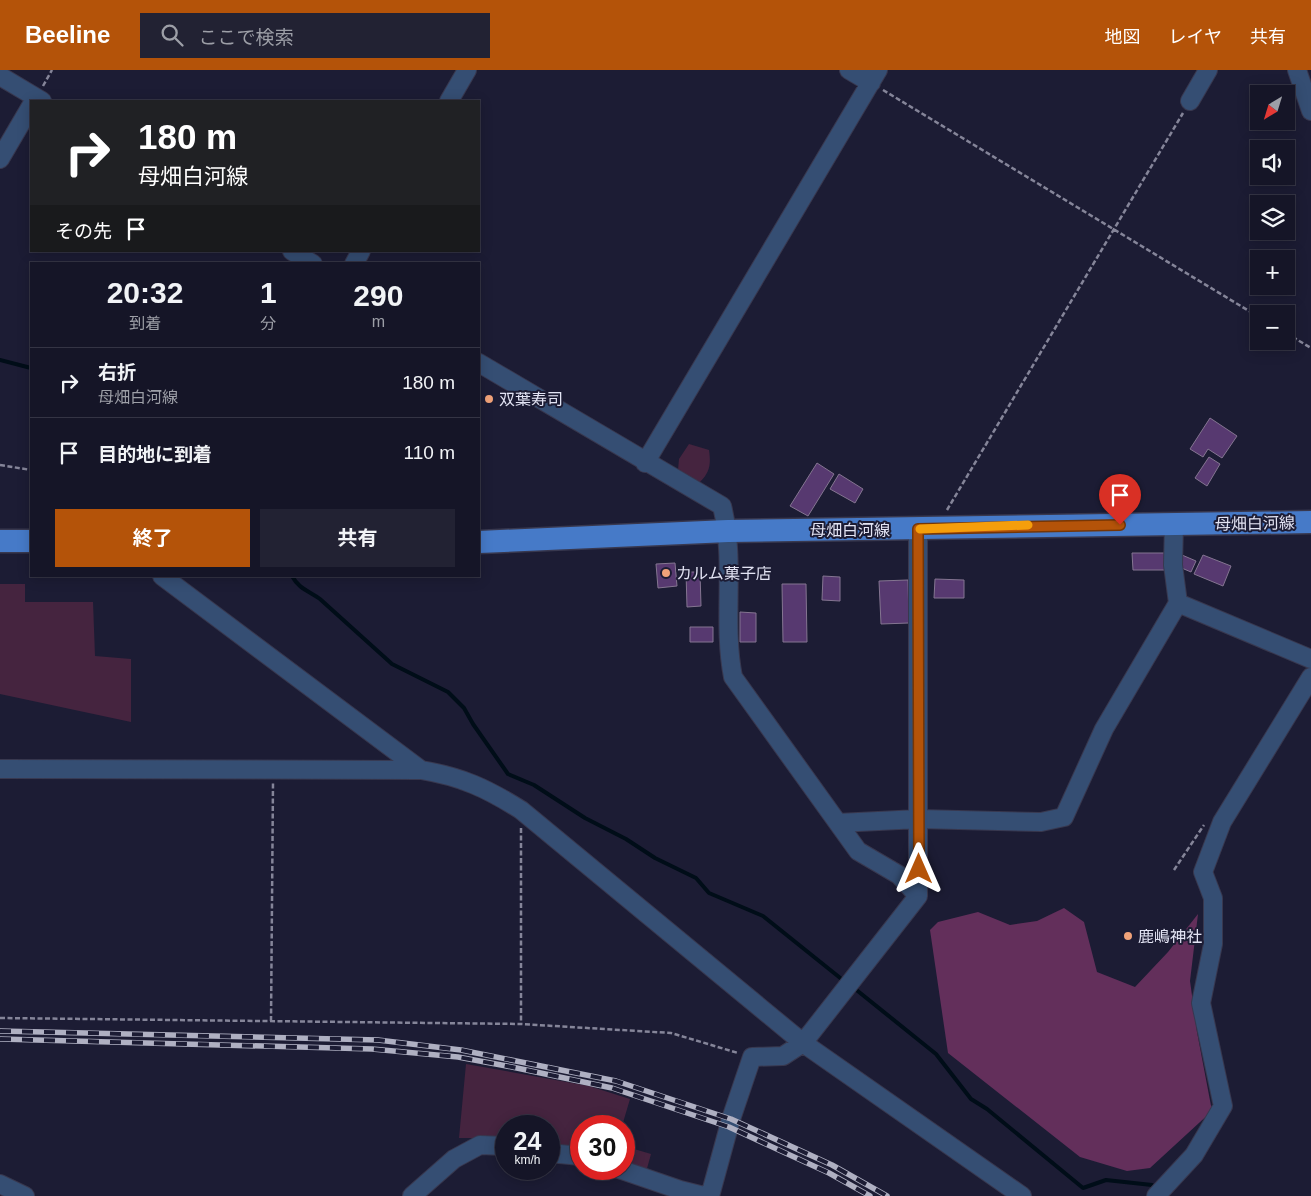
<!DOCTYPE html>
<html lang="ja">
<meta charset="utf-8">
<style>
body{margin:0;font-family:Arial,"Noto Sans JP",sans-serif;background:#223;color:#f1f3f6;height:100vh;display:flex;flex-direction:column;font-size:19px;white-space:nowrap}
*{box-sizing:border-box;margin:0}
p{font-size:16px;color:#9d9fa7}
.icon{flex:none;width:28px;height:28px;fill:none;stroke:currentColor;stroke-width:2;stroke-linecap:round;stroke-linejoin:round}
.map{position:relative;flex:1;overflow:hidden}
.sheet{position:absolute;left:30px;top:192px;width:450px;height:315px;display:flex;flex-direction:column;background:#151527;border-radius:0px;box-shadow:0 2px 12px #0003,0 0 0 1px #343444}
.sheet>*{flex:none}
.top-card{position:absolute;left:30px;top:30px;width:450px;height:152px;border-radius:0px;box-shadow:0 2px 12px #0003,0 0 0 1px #343444;background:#202124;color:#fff;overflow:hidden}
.needle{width:32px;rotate:218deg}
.tools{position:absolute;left:1250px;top:15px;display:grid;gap:10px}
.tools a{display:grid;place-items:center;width:45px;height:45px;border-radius:0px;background:#151527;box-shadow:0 2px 12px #0003,0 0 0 1px #343444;font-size:25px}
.speed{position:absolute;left:495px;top:1045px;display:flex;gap:10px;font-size:25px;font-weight:700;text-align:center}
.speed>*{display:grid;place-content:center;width:65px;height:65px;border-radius:50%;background:#151527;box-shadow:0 2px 12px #0003,0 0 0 1px #343444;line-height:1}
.speed small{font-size:12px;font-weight:400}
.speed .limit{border:8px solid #d22;background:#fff;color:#111}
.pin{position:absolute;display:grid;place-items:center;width:42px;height:42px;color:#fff;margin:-51px -21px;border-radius:50% 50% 50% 0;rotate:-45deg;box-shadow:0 0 5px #0007}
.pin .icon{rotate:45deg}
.me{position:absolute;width:55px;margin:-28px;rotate:0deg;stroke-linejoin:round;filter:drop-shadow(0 0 4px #0008)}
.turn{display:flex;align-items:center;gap:18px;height:105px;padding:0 25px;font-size:22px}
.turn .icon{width:65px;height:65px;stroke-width:2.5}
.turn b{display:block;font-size:35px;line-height:42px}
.then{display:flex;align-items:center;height:48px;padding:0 25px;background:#0003;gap:10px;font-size:19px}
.eta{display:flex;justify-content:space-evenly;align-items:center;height:85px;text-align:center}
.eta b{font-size:30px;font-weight:700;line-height:35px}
.cta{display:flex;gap:10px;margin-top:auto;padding:10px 25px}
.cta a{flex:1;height:58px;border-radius:0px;background:#b45309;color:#fff;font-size:20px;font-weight:700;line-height:58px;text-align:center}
.cta a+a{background:#223;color:#f1f3f6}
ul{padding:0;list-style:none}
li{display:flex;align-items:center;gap:15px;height:70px;padding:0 25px;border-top:1px solid #343444}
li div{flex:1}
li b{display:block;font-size:19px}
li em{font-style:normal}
header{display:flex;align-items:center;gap:30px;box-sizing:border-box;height:70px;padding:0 25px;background:#b45309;color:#fff}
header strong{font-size:24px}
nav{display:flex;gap:28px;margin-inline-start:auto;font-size:18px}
.search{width:350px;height:45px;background:#223;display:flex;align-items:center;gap:12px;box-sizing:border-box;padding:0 18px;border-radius:0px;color:#9d9fa7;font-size:19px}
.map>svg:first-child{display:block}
.green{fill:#45243f}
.forest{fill:#632f5b}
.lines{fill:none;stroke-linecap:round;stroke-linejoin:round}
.stream{stroke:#000d18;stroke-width:4}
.building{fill:#573970;stroke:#847591}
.minor-casing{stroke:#38384f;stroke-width:20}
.major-casing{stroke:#38384f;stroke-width:25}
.path{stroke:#858599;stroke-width:2.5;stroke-dasharray:5 2.5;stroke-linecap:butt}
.minor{stroke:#354e73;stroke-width:18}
.major{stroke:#467ac8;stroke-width:22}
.rail-casing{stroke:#afb0c2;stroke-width:5.5}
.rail{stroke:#1c1c34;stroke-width:4;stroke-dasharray:11;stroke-linecap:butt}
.route-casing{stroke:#753606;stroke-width:12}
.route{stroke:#b45309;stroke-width:9}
.slow{stroke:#f59e0b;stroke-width:9}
.poi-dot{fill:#f0a279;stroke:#1c1c34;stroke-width:2}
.labels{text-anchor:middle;stroke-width:4;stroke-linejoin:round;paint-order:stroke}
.poi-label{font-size:16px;fill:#e3e4f4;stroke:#1c1c34;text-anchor:start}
.street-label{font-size:16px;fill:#e3e4f4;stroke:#1c1c34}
</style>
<header>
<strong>Beeline</strong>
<div class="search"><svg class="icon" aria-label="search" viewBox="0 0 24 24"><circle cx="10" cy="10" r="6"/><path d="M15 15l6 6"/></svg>ここで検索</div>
<nav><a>地図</a><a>レイヤ</a><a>共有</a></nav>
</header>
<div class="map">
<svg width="1311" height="1126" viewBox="0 0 1311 1126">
<rect width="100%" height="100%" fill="#1c1c34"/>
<!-- green -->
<path class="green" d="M689 374 709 380C711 394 710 402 700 412L678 400 679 389Z
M0 514H25V532H93L95 586 131 589V652L0 624Z
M466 994 589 1016 630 1029 622 1056H581V1081L549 1073V1056H506V1068H459Z
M624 1076 651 1084 646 1102 624 1095Z"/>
<!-- forest -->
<path class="forest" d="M1064 838 1084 852 1097 902 1135 917 1168 882 1198 844 1190 911 1197 962 1212 1041 1150 1098 1127 1101 1080 1087 948 983 930 860 938 852 978 842 1010 855 1037 851Z"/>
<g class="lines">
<!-- stream -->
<path class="stream" d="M0 290 31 298
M292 506C299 519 309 521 320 529L392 594 448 622 464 638 473 654 508 704 534 715 585 748 626 769 655 788 696 808 709 823 763 846 844 911
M854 918 936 984 971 1029 987 1039 1083 1118 1106 1110 1152 1115"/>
</g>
<!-- building -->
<path class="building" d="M1210 348 1237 366 1222 388 1208 379 1203 387 1190 379Z
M1209 387 1220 394 1207 416 1195 408Z
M817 393 834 404 808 446 790 436Z
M839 404 863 419 855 433 830 419Z
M1132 483H1167V500H1133Z
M1182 485 1196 491 1191 502 1177 496Z
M1203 485 1231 496 1223 516 1194 504Z
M675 493 677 516 658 518 656 494Z
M686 502H700L701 536 687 537Z
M823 506 840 507V531L822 530Z
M935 509 964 510V528H934Z
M908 510 909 553 881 554 879 511Z
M782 514H806L807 572H783Z
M740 542 756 543V572H740Z
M690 557H713V572H690Z"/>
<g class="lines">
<!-- minor casing -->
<g class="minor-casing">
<path id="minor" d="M849 0 871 13
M1297 0 1311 41
M0 6 42 31
M449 31 467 0
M1190 31 1208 0
M0 89 31 36
M292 181 313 194
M354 194 361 181
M479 293 722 436C736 492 722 551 733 607L858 781 899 805 918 826
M645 393 878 0
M162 506 421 700
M1178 533 1311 589
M0 699 421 700C462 707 486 718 521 740L803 973 1022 1126
M838 753 919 749 1041 752 1064 747 1104 659 1178 533 1173 495 1174 454
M549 1083 581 1086
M619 1099 680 1120 704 1126
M0 1114 25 1126
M412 1126 454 1089 480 1075 506 1076
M710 1126 731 1049 752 987 783 986 803 973 918 826V459
M1156 1126 1194 1085 1223 1036 1201 933 1213 874V828L1203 802 1222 752 1311 607"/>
</g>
<!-- major casing -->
<g class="major-casing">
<path id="major" d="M0 471H31
M479 472 728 461 1311 452"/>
</g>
<!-- path -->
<path class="path" d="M43 16 52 0
M883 20 1259 247
M1286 263 1311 278
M0 395 31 400
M947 440 1183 43
M521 758V954
M1174 800 1204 755
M0 948 521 954 671 963 738 983
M271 951 273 713"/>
<!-- minor -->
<use href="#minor" class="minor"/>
<!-- major -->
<use href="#major" class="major"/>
<!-- rail casing -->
<g class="rail-casing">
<path id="rail" d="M0 961 378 970 461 980 616 1011 731 1049 832 1095 887 1126
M0 969 372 979 458 987 512 997 612 1018 729 1057 829 1103 870 1126"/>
</g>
<!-- rail -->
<use href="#rail" class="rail"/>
</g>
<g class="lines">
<!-- route casing -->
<g class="route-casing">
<path id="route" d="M919 799 918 459 1120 455"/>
</g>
<!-- route -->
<use href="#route" class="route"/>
<!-- slow -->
<path class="slow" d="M920 459 1028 455"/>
</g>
<!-- markers -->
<g class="poi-dot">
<circle cx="489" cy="329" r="5"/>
<circle cx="666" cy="503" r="5"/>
<circle cx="1128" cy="866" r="5"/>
</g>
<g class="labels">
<!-- poi labels -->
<g class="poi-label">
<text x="499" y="335">双葉寿司</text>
<text x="676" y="509">カルム菓子店</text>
<text x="1138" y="872">鹿嶋神社</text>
</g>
<!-- street labels -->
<g class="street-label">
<text transform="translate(1255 453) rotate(-1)" y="6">母畑白河線</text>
<text x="850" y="466">母畑白河線</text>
</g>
</g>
</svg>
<div class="tools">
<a><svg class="needle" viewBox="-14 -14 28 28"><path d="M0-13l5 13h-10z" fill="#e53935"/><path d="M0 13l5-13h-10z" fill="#9d9fa7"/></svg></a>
<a><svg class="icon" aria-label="sound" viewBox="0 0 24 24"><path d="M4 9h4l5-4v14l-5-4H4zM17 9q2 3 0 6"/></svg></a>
<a><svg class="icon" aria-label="layers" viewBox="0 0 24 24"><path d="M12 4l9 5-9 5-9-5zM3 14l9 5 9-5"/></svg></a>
<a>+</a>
<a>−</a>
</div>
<div class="speed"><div>24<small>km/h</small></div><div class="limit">30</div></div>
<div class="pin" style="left:1120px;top:455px;background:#d93025"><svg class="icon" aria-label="arrive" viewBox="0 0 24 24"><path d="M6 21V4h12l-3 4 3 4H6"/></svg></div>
<svg class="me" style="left:919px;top:799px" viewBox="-20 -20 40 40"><path d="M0-17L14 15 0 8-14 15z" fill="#b45309" stroke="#fff" stroke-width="4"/></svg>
<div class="top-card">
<div class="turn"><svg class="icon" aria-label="right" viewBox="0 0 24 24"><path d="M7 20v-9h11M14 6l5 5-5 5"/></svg><div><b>180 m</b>母畑白河線</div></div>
<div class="then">その先<svg class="icon" aria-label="arrive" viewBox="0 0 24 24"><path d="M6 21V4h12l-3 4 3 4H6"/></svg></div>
</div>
<section class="sheet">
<div class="eta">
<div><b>20:32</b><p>到着</p></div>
<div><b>1</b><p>分</p></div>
<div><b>290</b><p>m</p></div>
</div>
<ul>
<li><svg class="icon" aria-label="right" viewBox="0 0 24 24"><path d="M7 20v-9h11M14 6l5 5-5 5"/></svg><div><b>右折</b><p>母畑白河線</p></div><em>180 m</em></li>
<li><svg class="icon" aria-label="arrive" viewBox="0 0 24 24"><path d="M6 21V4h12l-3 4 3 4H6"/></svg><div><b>目的地に到着</b></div><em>110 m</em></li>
</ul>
<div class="cta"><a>終了</a><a>共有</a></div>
</section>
</div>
